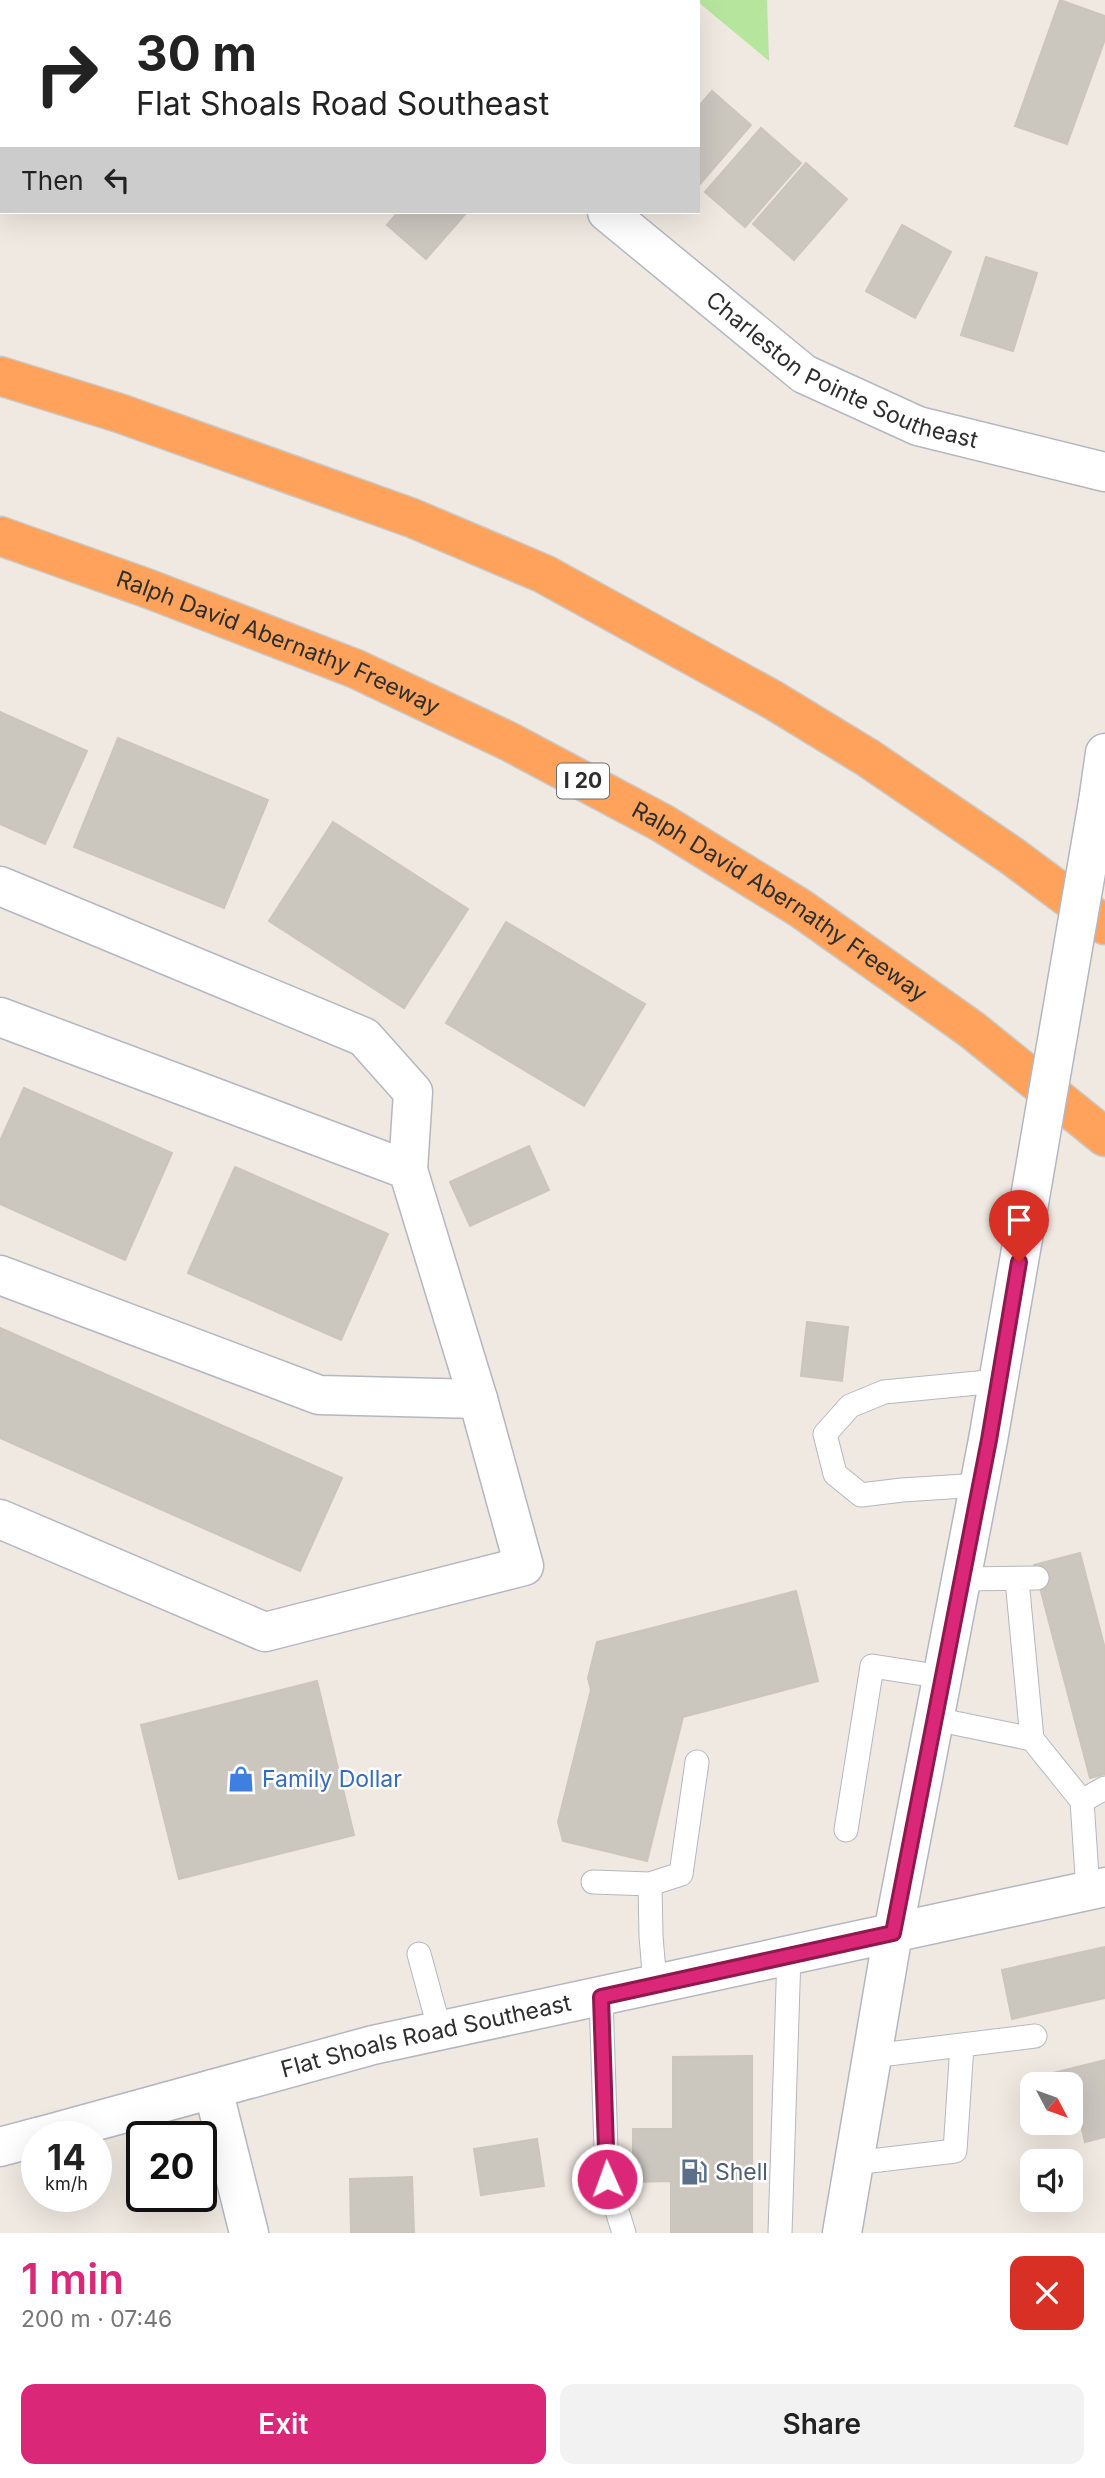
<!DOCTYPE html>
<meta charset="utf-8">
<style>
body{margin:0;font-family:Inter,sans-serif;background:#f2f2f2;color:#222;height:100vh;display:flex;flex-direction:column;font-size:26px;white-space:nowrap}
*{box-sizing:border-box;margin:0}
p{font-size:23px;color:#767676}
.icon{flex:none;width:38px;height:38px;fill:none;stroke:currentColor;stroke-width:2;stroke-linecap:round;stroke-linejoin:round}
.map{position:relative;height:2233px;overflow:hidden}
.sheet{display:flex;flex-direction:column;background:#fff;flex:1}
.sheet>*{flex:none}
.top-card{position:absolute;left:0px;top:0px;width:700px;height:214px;box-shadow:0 7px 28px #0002;background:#fff;color:#222;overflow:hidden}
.needle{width:46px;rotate:131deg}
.tools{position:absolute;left:1020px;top:2072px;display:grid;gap:14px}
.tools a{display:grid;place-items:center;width:63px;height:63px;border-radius:14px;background:#fff;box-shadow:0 7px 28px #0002;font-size:35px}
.speed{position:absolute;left:21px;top:2121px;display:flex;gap:14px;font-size:35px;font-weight:700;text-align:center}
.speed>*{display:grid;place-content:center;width:91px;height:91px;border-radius:50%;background:#fff;box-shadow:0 7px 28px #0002;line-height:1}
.speed small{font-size:18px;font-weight:400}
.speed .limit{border:4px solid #111;border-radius:10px;background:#fff;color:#111}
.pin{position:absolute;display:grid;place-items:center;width:60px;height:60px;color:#fff;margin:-72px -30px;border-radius:50% 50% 50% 0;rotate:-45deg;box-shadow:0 0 7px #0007}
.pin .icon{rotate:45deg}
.me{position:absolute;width:77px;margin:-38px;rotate:358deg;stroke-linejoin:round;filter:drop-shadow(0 0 5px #0008)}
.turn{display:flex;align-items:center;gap:24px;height:147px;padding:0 21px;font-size:32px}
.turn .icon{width:91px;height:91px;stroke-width:2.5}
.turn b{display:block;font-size:49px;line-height:60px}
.then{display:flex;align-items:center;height:66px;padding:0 21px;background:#0003;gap:14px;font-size:26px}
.round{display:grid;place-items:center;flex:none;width:74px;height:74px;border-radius:14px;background:#f2f2f2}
.summary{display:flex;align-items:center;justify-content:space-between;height:119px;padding:0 21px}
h1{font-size:42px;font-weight:600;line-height:52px;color:#db2777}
.action{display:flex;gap:14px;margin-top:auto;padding:14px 21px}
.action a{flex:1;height:80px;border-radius:14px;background:#db2777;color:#fff;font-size:28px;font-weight:600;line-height:80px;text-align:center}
.action a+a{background:#f2f2f2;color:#222}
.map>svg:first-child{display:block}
.green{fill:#b6e59e}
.building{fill:#cbc7bf;stroke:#cbc5ba;stroke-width:2}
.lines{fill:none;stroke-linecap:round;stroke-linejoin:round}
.lane-casing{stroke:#b4b7c1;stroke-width:25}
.street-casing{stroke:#b4b7c1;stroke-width:41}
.secondary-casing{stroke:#b4b7c1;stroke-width:41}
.highway-casing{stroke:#c9c9c9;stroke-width:41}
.lane{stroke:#fff;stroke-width:23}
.street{stroke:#fff;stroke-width:38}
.secondary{stroke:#fff;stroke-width:38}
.highway{stroke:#ffa35c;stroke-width:38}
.secondary-bridge-casing{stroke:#b4b7c1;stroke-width:41;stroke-linecap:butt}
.secondary-bridge{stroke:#fff;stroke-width:38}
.route-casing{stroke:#8e194d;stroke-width:18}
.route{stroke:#db2777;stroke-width:12}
.labels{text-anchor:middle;stroke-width:5;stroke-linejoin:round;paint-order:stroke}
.shield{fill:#fff;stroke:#6d6d6d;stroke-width:2}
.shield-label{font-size:21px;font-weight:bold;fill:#2e2e2e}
.street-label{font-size:23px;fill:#2e2e2e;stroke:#fff}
.shop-label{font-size:23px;fill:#366cbe;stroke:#fff;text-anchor:start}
.service-label{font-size:23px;fill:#4e5e75;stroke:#fff;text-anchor:start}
</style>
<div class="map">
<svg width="1105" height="2233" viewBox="0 0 1105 2233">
<rect width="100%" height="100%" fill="#efe9e1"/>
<!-- green -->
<path class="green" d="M696 0H767L769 61 698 2Z"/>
<!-- building -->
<path class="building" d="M1060 0 1105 16V39L1067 144 1015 126Z
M712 91 751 125 699 185 698 107Z
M761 128 801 163 745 227 705 192Z
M806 163 847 199 794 260 753 224Z
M398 212H467L426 259 387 225Z
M902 225 951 252 915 318 866 291Z
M986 257 1037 273 1013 351 961 335Z
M0 712 87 751 45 844 0 824Z
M118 738 268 800 224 908 74 847Z
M333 822 468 909 404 1008 269 921Z
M506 922 645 1004 584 1106 446 1023Z
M24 1088 172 1153 125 1260 0 1204V1141Z
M529 1146 549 1190 470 1226 450 1182Z
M235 1167 388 1234 341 1340 188 1273Z
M807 1322 848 1327 842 1381 801 1376Z
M0 1328 342 1478 300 1571 0 1438Z
M1080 1553 1105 1649V1774L1090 1778 1034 1565Z
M796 1591 818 1681 683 1717 647 1861 563 1841 558 1822 591 1690 588 1678 597 1642Z
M317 1681 354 1835 179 1879 141 1725Z
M1105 1947V1998L1012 2019 1002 1970Z
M752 2056V2233H671V2181L633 2182V2129H673V2057Z
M1105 2060V2137L1085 2142 1080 2120 1071 2122V2084H1035L1033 2078Z
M537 2139 544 2186 481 2195 474 2149Z
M412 2177 414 2233H351L350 2179Z"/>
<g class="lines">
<!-- lane casing -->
<g class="lane-casing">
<path id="lane" d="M980 1485 902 1490 861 1495 835 1474 825 1434 850 1406 884 1392 998 1381
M962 1579 1037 1578
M1017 1580 1032 1739
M935 1719 1032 1739 1082 1801
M846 1830 872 1666 943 1677
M593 1882 650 1884
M1088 1891 1082 1801 1105 1788
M419 1954 440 2031
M655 1984 651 1936 650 1884 681 1874 697 1762
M601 1997 607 2179 624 2233
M872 2056 1035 2036
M854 2163 955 2151 962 2045
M780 2233 789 1955"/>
</g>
<!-- street casing -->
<g class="street-casing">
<g id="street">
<path d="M352 0 354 2"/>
<path id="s1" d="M607 212 804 374 918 426 1105 472"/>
<path d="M0 886 364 1037 413 1092 408 1170"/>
<path d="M0 1017 408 1170 478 1399 524 1566 265 1632 0 1519"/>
<path d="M0 1275 319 1395 478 1399"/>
<path d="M213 2089 249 2233"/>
</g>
</g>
<!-- secondary casing -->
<g class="secondary-casing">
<g id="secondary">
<path d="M1098 802 1105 753"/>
<path id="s2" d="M38 2137 373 2045 1105 1887"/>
<path d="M0 2147 37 2137"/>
<path d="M842 2233 893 1933 988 1440 1023 1238"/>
</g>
</g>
<!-- highway casing -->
<g class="highway-casing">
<g id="highway">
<path d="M0 376 119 413 412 518 544 574 773 700 868 758 1012 856 1105 925"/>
<path id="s3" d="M0 536 149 589 356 669 510 742 662 823 800 908 971 1029 1105 1137"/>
</g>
</g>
<!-- lane -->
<use href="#lane" class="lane"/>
<!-- street -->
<use href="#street" class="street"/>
<!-- secondary -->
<use href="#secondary" class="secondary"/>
<!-- highway -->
<use href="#highway" class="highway"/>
<!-- secondary-bridge casing -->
<g class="secondary-bridge-casing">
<path id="secondary-bridge" d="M1023 1238 1098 802"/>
</g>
<!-- secondary-bridge -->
<use href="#secondary-bridge" class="secondary-bridge"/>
</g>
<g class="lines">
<!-- route casing -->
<g class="route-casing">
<path id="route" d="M607 2179 601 1997 893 1933 989 1440 1019 1262"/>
</g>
<!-- route -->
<use href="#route" class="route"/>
</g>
<!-- icons -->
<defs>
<g id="shop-bare" transform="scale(2.1)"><path d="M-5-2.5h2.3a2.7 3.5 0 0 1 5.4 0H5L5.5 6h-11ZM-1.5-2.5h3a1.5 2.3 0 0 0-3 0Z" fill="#3f7fe0" stroke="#fff" stroke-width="2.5" paint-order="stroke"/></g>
<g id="fuel-bare" transform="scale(2.1)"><path d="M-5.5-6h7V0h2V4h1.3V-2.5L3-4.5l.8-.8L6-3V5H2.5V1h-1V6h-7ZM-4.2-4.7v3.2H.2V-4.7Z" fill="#5c6f8a" stroke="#fff" stroke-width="2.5" paint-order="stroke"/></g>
</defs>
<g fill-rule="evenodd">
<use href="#shop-bare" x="241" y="1779"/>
<use href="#fuel-bare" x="694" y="2172"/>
</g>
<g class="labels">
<!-- shield labels -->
<rect class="shield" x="557" y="763.5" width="52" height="35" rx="5"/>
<g class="shield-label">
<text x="583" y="788">I 20</text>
</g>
<!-- street labels -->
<g class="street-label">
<text dy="8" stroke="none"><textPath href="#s1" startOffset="287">Charleston Pointe Southeast</textPath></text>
<text dy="8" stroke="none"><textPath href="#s3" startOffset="298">Ralph David Abernathy Freeway</textPath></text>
<text dy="8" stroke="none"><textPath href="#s3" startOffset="864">Ralph David Abernathy Freeway</textPath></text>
<text dy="8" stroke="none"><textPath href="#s2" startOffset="401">Flat Shoals Road Southeast</textPath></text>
</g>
<!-- shop labels -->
<g class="shop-label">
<text x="262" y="1787">Family Dollar</text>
</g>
<!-- service labels -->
<g class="service-label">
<text x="715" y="2180">Shell</text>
</g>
</g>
</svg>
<div class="tools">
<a><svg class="needle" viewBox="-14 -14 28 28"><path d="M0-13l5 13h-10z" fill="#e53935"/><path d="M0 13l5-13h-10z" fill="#767676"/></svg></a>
<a><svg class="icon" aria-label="sound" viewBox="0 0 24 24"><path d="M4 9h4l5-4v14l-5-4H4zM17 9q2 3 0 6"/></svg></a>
</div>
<div class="speed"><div>14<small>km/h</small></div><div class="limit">20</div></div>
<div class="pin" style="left:1019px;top:1262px;background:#d93025"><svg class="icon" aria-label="arrive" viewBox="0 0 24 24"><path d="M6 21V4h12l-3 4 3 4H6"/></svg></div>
<svg class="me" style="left:607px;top:2179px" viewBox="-20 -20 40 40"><circle r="17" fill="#db2777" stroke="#fff" stroke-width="3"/><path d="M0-11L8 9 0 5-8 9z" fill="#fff"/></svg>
<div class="top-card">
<div class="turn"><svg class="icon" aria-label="right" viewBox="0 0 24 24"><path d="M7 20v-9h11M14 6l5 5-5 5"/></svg><div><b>30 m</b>Flat Shoals Road Southeast</div></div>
<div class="then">Then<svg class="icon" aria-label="left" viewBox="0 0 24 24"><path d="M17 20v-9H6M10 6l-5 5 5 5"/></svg></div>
</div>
</div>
<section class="sheet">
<div class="summary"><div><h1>1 min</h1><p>200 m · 07:46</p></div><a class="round" style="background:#d93025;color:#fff"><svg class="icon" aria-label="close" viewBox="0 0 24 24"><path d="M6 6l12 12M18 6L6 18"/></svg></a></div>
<div class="action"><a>Exit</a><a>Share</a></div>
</section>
